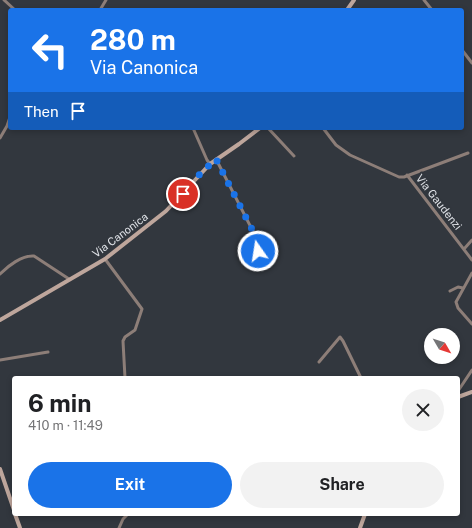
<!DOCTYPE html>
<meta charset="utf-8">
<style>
body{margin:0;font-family:"Public Sans",sans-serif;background:#f2f2f2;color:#202124;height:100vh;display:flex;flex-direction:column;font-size:15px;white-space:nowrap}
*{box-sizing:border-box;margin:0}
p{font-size:13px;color:#757577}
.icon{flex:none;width:22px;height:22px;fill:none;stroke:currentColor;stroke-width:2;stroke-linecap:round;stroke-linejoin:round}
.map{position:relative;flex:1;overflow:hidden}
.panel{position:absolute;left:12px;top:376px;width:448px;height:140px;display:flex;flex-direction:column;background:#fff;border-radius:4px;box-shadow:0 2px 6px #0003}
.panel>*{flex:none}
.guide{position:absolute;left:8px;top:8px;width:456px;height:122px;border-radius:4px;box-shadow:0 2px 6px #0003;background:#1a73e8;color:#fff;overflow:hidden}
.needle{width:26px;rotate:129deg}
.fabs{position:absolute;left:424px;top:328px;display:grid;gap:8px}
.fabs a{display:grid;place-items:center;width:36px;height:36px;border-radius:50%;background:#fff;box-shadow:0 2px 6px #0003;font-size:20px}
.pin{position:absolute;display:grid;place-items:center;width:34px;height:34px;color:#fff;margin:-17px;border:2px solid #fff;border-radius:50%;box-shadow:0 1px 4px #0007}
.me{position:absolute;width:44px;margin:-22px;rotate:347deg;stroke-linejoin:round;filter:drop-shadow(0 0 3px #0008)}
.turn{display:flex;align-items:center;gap:14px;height:84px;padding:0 16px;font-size:18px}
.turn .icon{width:52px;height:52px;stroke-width:2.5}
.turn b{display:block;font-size:28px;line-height:34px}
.then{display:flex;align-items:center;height:38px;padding:0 16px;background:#0003;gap:8px;font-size:15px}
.round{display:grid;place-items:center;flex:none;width:42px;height:42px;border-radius:21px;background:#f2f2f2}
.overview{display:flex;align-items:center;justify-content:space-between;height:68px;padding:0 16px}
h1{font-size:24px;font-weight:700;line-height:30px}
.action{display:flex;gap:8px;margin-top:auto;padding:8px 16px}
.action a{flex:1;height:46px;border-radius:24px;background:#1a73e8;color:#fff;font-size:16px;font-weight:700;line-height:46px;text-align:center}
.action a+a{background:#f2f2f2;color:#202124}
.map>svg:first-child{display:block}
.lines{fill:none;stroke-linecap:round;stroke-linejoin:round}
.street{stroke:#8d7e78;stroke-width:3}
.secondary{stroke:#bea69c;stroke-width:4}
.route{stroke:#1a73e8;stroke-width:7;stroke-dasharray:0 12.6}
.labels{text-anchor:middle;stroke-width:4;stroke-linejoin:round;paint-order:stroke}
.street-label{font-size:11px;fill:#dee1e6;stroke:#32373e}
</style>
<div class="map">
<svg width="472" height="528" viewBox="0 0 472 528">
<rect width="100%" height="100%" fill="#32373e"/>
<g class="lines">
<!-- street -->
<path class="street" d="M4 0 15 10
M424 0 432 10
M100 10 106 0
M462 50 472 63
M193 128 207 160 210 164
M268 128 294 156
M323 128 336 145 350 155 399 177H404L468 153
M0 138 7 126 10 117
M216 159 260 245 254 259V268
M407 175 472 260
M464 249 472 240
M105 259 142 309 135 330 125 337 123 341 125 378
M472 273 456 302 458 308 472 324
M0 274C8 266 22 255 34 256L69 279
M450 291 458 287 463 288
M0 360 48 352
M319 362 340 337 343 341 361 378
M458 391 472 370
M119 528 123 519 128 514"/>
<!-- secondary -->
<path class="secondary" d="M347 10 354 0
M0 320 105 259 166 211 210 164 239 144 260 128
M458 397 472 392
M0 469 14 510
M15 514 20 528
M360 528 365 514"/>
</g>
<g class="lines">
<!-- route -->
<path class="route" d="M183 194 199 175 216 159 260 245 258 251"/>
</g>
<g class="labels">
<!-- street labels -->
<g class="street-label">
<text transform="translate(439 202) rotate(52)" y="4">Via Gaudenzi</text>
<text transform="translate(120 235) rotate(-37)" y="4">Via Canonica</text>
</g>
</g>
</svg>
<div class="fabs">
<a><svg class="needle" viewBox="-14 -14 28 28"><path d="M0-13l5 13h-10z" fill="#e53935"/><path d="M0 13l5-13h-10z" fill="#757577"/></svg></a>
</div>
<div class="pin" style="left:183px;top:194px;background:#d93025"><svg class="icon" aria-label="arrive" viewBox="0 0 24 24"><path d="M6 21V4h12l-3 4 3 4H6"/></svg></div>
<svg class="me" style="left:258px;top:251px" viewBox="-20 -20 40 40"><circle r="17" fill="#1a73e8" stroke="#fff" stroke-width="3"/><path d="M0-11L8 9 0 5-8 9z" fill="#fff"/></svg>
<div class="guide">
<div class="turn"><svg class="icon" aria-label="left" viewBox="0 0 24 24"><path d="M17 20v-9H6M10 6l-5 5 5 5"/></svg><div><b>280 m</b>Via Canonica</div></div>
<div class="then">Then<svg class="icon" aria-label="arrive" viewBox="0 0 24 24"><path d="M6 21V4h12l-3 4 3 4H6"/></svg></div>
</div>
<section class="panel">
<div class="overview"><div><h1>6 min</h1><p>410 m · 11:49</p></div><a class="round"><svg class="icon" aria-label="close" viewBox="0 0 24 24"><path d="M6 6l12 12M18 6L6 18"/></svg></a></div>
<div class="action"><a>Exit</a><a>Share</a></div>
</section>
</div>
